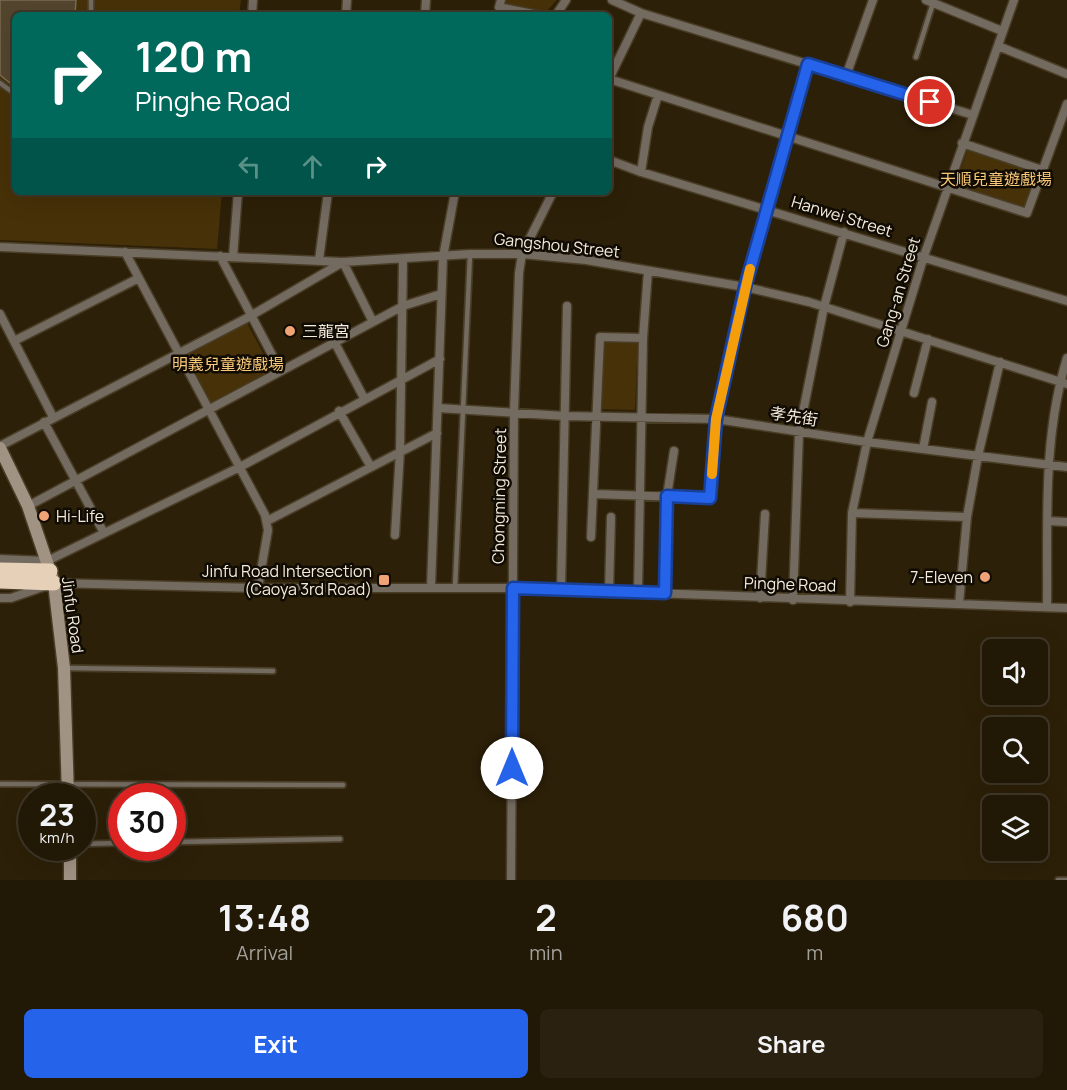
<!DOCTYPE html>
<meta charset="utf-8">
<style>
body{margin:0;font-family:Manrope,"Noto Sans TC",sans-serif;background:#2a2110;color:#f1f3f6;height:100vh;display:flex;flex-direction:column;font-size:22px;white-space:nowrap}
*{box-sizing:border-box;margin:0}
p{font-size:20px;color:#a2a09b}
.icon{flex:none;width:33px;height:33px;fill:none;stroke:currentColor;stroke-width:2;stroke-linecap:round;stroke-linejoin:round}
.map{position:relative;height:880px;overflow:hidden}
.side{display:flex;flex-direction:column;background:#221806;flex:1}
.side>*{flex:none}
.banner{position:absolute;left:12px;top:12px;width:600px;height:183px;border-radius:9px;box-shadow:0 6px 24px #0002,0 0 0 2px #3f3728;background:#00695c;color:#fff;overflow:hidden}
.buttons{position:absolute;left:982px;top:639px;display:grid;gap:12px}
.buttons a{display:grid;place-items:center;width:66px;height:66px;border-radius:9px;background:#221806;box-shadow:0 6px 24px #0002,0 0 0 2px #3f3728;font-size:30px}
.speed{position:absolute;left:18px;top:783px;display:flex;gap:12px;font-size:30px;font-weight:700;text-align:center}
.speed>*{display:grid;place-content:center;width:78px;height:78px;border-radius:50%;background:#221806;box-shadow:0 6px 24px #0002,0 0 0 2px #3f3728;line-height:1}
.speed small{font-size:15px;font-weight:400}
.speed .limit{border:9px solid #d22;background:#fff;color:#111}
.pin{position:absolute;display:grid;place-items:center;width:51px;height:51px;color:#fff;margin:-26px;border:3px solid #fff;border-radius:50%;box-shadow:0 2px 6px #0007}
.me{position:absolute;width:66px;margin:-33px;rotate:0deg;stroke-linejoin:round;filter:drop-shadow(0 0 4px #0008)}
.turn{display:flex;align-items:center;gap:21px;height:126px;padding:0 24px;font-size:27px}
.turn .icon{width:78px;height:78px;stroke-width:2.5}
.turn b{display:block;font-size:42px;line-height:51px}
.lanes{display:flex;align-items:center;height:57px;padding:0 24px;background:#0003;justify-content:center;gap:30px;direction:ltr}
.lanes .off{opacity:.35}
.eta{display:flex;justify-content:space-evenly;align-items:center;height:102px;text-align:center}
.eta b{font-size:36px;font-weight:700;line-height:42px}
.cta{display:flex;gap:12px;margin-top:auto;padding:12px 24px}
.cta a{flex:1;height:69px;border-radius:9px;background:#2563eb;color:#fff;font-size:24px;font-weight:700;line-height:69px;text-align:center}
.cta a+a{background:#2a2110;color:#f1f3f6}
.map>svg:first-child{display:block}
.green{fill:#473108}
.building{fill:#54452e;stroke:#7b6b53;stroke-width:1.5}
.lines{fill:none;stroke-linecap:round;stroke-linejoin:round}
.lane-casing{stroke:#493d26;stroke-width:8}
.street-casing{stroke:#493d26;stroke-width:11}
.secondary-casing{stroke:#493d26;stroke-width:15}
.highway-casing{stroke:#493d26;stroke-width:18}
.lane{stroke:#736a60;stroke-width:4.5}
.street{stroke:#736a60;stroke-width:8}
.secondary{stroke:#a19384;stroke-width:12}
.highway{stroke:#e6d0b7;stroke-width:15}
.route-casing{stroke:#184099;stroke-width:15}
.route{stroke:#2563eb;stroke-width:10}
.slow{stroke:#f59e0b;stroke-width:10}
.poi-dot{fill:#efa377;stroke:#100b03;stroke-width:2}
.labels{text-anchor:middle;stroke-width:5;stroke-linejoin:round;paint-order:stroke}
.park-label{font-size:16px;fill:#f9c877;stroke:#100b03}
.street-label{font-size:16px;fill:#f5ecde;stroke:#100b03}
.poi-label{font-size:16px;fill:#f5ecde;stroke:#100b03;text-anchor:start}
</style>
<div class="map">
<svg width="1067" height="880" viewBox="0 0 1067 880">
<rect width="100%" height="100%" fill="#2d2008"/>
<!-- green -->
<path class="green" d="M0 0H241L239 15H15V192H222L217 249 0 240Z
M505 0H557L546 12 504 3Z
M968 148 1037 171 1024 210 955 187Z
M246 321 273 372 210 406 183 356Z
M601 339H638L635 410 598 409Z"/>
<!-- building -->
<path class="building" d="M0 0H76L75 15H15V87L0 75Z"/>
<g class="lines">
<!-- lane casing -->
<g class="lane-casing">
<path id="lane" d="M91 15V0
M916 57 933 3
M0 83 15 94
M455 588 470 255
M67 668 273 671
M0 784 343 785
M172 842 340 839
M82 844 122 843
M1058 880H1067"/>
</g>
<!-- street casing -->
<g class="street-casing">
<path id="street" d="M501 0 499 7 538 15
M612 0 641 13 973 115
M926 0 1002 31
M641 13 609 79 1027 213 1067 104
M252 15 253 0
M346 15 347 0
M425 15 426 0
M556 15 566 0
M998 46 1067 74
M846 76 873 0
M962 143 1042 170
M609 160 641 172 1067 301
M641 172 648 127 658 95
M0 247 343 262 470 254H522L586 260 745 287 809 302 1067 384
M125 252 265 515 268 530 258 588
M220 256 280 370
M233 257 238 192
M319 260 328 192
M0 314 53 417
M14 341 139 278
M335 343 364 398
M914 393 928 339
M438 408 565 416 716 419 867 442 1067 467
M339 411 371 467
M44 422 104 533
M0 446 245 319 343 262 373 322
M923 449 932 402
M594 494 710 498 716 419 745 287 808 64
M28 506 403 306 441 294
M852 513 967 517
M267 521 437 433
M1049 521 1067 522
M395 535 400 451 403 260
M591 537 600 337 643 338
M0 559 47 561 240 467 440 359
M431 587 443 257 455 192
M561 590 567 306
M609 591 611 517
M638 592 643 338 648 271
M665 593 667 496 674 451
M0 598H11L54 583 258 588H513L1067 608
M760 598 765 514
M793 600 799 432 824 307 844 232
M850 602 852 513 867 442 924 256 1014 0
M959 604 967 517 978 456 1000 362
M1047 607C1048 524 1042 439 1067 358
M511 880 514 411 519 273 522 254 553 192"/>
</g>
<!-- secondary casing -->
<g class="secondary-casing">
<path id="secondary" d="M0 448 28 506 54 583 64 668 68 796
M70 848V880"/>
</g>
<!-- highway casing -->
<g class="highway-casing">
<path id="highway" d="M0 570 50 571
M0 581 54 583"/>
</g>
<!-- lane -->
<use href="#lane" class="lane"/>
<!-- street -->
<use href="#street" class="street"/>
<!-- secondary -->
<use href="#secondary" class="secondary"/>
<!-- highway -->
<use href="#highway" class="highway"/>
</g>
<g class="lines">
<!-- route casing -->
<g class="route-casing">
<path id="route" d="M512 768 513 588 665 593 667 496 710 498 716 419 745 287 808 64 930 102"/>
</g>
<!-- route -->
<use href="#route" class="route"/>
<!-- slow -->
<path class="slow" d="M712 474 716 419 750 269"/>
</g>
<!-- markers -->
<g class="poi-dot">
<circle cx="290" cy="331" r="6"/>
<circle cx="44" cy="516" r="6"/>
<circle cx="985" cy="577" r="6"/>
<rect x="378" y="574" width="12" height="12" rx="3"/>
</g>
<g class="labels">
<!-- park labels -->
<g class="park-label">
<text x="996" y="185">天順兒童遊戲場</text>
<text x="228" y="370">明義兒童遊戲場</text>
</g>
<!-- street labels -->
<g class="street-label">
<text transform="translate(842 216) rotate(17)" y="6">Hanwei Street</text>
<text transform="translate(557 245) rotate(6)" y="6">Gangshou Street</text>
<text transform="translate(898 292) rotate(-73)" y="6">Gang-an Street</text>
<text transform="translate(794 416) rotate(9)" y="6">孝先街</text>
<text transform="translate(499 496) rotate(-89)" y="6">Chongming Street</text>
<text transform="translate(790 584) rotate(2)" y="6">Pinghe Road</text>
<text transform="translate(73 615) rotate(82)" y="6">Jinfu Road</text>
</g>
<!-- poi labels -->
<g class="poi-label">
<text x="302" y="337">三龍宮</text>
<text x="56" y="522">Hi-Life</text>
<text x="372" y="577" text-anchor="end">Jinfu Road Intersection<tspan x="372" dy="18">(Caoya 3rd Road)</tspan></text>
<text x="973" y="583" text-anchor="end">7-Eleven</text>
</g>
</g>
</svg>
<div class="buttons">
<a><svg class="icon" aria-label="sound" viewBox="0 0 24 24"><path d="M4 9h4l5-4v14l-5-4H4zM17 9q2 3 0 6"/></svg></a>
<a><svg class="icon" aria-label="search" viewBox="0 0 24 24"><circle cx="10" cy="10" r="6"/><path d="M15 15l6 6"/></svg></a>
<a><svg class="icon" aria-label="layers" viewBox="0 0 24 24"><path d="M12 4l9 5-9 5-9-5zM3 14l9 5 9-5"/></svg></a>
</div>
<div class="speed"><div>23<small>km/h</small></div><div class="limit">30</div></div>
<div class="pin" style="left:930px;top:102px;background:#d93025"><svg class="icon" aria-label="arrive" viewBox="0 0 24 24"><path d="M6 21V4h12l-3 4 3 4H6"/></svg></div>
<svg class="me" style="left:512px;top:768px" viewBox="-20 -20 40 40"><circle r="19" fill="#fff"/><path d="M0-13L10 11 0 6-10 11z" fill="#2563eb"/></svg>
<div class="banner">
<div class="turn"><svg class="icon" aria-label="right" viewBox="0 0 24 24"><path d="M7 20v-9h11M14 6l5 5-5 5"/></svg><div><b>120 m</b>Pinghe Road</div></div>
<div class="lanes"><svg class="icon off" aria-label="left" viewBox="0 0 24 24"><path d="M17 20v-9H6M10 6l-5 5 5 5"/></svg><svg class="icon off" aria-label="ahead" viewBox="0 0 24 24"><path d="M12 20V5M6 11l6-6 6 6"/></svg><svg class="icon" aria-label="right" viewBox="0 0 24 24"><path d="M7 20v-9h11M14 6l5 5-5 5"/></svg></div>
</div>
</div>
<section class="side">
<div class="eta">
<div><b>13:48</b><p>Arrival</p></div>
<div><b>2</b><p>min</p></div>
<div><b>680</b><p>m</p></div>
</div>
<div class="cta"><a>Exit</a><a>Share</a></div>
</section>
